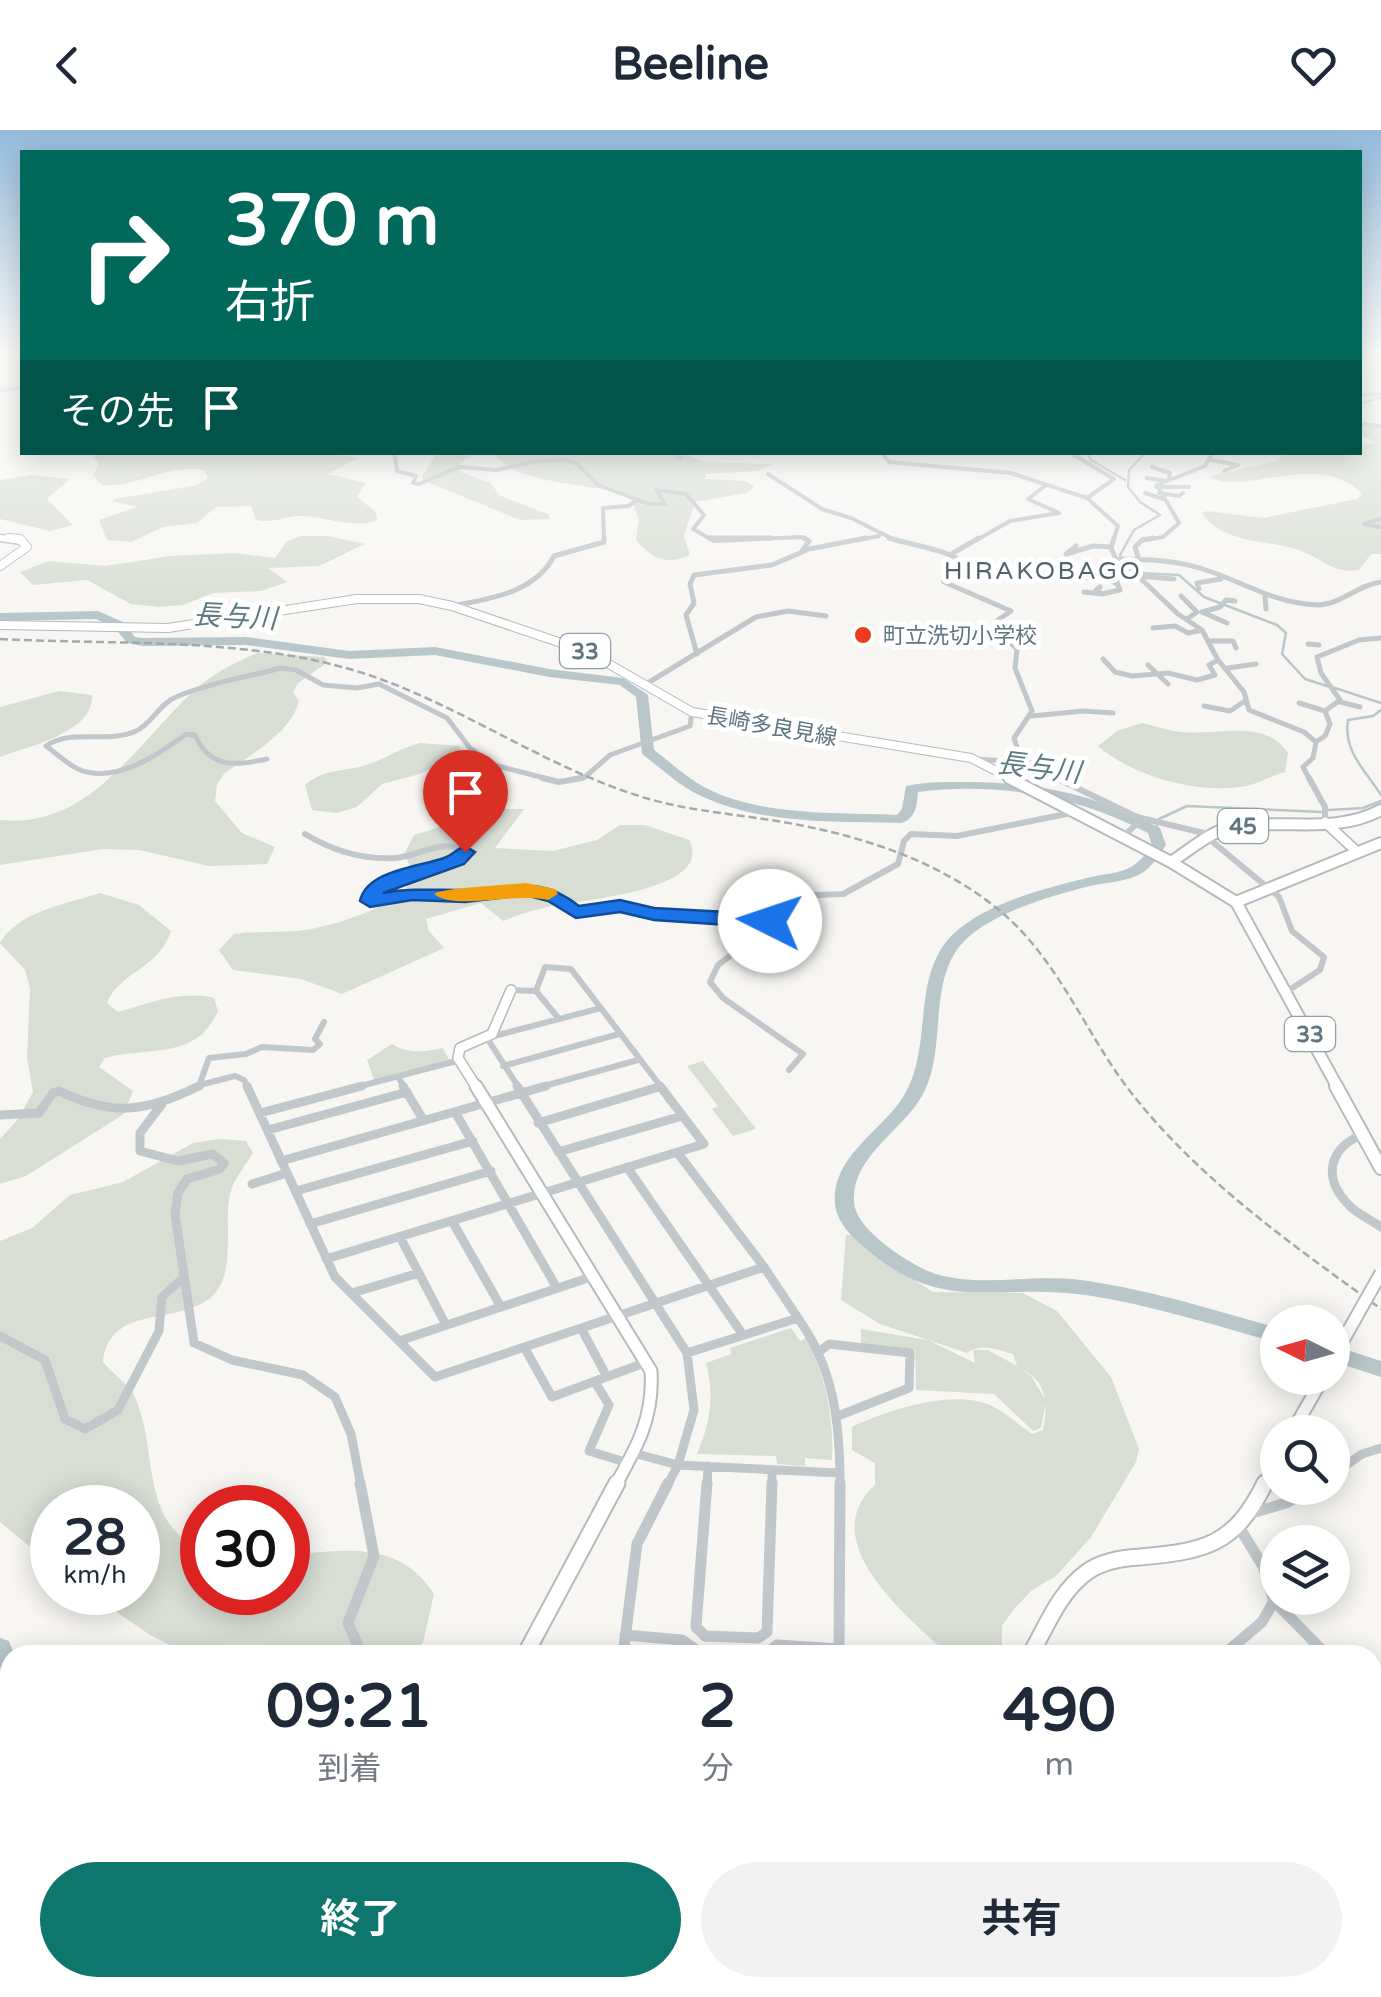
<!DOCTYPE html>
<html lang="ja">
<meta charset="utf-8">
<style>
body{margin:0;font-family:"Varela Round","Noto Sans JP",sans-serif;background:#f2f2f3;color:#1f2937;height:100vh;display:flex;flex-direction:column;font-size:38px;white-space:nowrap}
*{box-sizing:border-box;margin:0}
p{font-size:32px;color:#747a83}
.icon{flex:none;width:55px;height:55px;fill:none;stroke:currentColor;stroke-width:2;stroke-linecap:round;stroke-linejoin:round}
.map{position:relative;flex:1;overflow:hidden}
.drawer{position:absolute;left:0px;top:1515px;width:1382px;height:352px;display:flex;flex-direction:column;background:#fff;border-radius:30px 30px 0 0;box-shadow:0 5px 25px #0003}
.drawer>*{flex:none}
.hud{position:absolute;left:20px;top:20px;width:1342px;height:305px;border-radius:0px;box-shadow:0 5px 25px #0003;background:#00695c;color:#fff;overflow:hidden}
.needle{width:65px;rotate:275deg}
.controls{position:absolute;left:1260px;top:1175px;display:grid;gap:20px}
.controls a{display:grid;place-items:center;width:90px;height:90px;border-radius:50%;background:#fff;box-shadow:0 5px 25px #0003;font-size:50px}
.speed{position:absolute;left:30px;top:1355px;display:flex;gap:20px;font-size:50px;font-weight:700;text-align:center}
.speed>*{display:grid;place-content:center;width:130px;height:130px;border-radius:50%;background:#fff;box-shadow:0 5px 25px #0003;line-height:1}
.speed small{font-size:25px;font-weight:400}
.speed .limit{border:15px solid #d22;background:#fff;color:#111}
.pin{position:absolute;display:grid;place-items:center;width:85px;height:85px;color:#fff;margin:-102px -42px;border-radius:50% 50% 50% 0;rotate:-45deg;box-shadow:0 0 10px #0007}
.pin .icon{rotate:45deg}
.me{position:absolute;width:110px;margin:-55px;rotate:274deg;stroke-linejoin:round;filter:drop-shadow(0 0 8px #0008)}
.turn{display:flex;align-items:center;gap:35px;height:210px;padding:0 40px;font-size:45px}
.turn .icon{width:130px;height:130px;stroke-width:2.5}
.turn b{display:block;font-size:70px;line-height:85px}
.then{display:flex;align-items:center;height:95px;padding:0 40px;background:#0003;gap:20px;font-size:38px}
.eta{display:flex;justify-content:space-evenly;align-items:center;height:170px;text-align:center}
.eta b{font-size:60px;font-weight:700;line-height:70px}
.primary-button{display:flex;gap:20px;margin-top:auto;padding:20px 40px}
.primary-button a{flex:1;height:115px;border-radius:60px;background:#0f766e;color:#fff;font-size:40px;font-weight:700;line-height:115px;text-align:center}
.primary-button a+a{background:#f2f2f3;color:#1f2937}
header{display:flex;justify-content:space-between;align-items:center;height:130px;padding:0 40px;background:#fff;font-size:45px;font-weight:700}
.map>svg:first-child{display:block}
.green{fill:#d8ded4}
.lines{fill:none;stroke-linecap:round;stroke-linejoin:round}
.stream{stroke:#b9c7ca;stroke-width:2.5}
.river{fill:#b9c7ca;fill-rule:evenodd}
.secondary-far2-casing{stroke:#b4bbbe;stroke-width:12}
.secondary-far1-casing{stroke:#b4bbbe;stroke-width:15}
.secondary-casing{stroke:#b4bbbe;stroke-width:19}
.primary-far3-casing{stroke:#b5babe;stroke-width:9}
.primary-far2-casing{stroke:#b5babe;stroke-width:10}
.primary-far1-casing{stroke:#b5babe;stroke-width:14}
.primary-casing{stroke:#b5babe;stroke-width:16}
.street-far4{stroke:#c1c7ca;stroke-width:4}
.street-far3{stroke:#c1c7ca;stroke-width:5}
.street-far2{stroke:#c1c7ca;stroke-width:6}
.street-far1{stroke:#c1c7ca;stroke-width:9}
.street{stroke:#c1c7ca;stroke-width:11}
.secondary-far2{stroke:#fff;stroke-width:9}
.secondary-far1{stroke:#fff;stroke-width:11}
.secondary{stroke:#fff;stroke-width:15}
.primary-far3{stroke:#fff;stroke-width:6}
.primary-far2{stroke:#fff;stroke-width:8}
.primary-far1{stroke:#fff;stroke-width:10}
.primary{stroke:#fff;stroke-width:12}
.rail{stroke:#a2aaaf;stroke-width:2.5;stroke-dasharray:8 4;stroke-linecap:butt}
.secondary-bridge-casing{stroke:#b4bbbe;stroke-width:15;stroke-linecap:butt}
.secondary-bridge{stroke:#fff;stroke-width:11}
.route{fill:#1a73e8;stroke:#114b97;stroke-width:2.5}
.slow{fill:#f59e0b}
.poi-dot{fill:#ec3b1d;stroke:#fff;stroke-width:4}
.labels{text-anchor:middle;stroke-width:10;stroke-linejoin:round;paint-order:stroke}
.far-poi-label{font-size:22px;fill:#607580;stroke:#fff;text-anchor:start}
.shield{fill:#fff;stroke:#909ea6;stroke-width:2.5}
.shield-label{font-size:22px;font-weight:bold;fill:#607580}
.far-street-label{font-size:22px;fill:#607580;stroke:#fff}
.far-quarter-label{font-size:25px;letter-spacing:2.5px;fill:#52626a;stroke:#fff}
.water-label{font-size:28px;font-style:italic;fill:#5f7b82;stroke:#fff}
</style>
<header><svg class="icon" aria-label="back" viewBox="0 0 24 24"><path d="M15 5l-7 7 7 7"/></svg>Beeline<svg class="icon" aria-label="heart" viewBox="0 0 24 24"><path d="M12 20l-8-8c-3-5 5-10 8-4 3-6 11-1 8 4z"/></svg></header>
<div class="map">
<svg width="1381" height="1867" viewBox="0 0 1381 1867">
<rect width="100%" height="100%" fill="#f7f6f3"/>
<!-- green -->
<path class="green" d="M1360 294 1381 295V424H1371L1359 440C1332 444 1322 428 1299 420 1267 409 1224 415 1202 383L1207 381 1263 388 1357 369 1362 364C1320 318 1235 369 1210 346L1277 331 1284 323 1360 322V316L1377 312 1360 305Z
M680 322 706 332 772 334 759 341 706 344 705 349 746 351 754 357 747 363 695 372 684 406 690 425C666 436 651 428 636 410L639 389 629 365C588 352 518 356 493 323Z
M328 323 358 328 328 344 366 353 357 367 376 382 377 390C353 400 323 385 297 386 282 388 271 393 256 390L251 376 216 377 197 393 163 397 131 412 107 410 99 390 137 377 112 371 114 369 198 355 208 348 204 340C168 333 138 358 102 355L93 345 99 335 92 323Z
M437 323H473L459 335 460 342 491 353 499 365 549 385V389L520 390 424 351 422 346Z
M31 345 70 349 47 369 73 395 50 401 0 389V350Z
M300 406H328L365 414 319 436 268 438 287 452 261 461 213 463 183 475 159 477 131 474 87 450 33 455 20 442 49 431 105 436 171 426 234 423 275 428 286 412Z
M257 523 324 527 328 532 298 553 293 562 299 571C291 604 249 625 224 644L217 654 215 671 242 703 275 717 267 734 209 736 139 720 103 719 0 735V690C94 700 141 604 203 553 219 540 239 531 257 523Z
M59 561 92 565C94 603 28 616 0 627V577Z
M1142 593C1155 596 1169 601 1182 602 1218 606 1265 588 1288 623L1285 642C1270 646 1254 656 1240 657 1193 663 1133 646 1098 616L1117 601Z
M420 613 459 616 461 622 420 644 382 654 357 677 336 683 312 680 305 655C325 638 344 642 366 635 385 629 400 618 420 613Z
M497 679H524L495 718 553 721 597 710 620 695H645L689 710C716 760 582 770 556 775 538 779 519 784 503 791L481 773 426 789 429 801 444 818 342 864 301 849 233 840 219 820 234 804C257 801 281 803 305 800 329 797 399 776 409 753 414 742 409 733 404 724L414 705Z
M100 763 139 775 171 801C159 839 119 842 107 873L118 882C150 873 181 860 214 868L218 881C196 931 149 916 105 928L99 937 133 961 124 984 26 1046 0 1054V1009L18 989 33 962 27 928 30 859 25 840 0 813C18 781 67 774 100 763Z
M392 914C408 924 426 922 443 918L449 930 374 950 367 930Z
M703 931 756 999 733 1006 712 979 718 976 687 936Z
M220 1009 246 1011 253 1023C245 1036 233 1050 230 1064 223 1094 238 1147 209 1169 174 1195 109 1175 103 1232 111 1243 128 1253 134 1265 160 1321 137 1389 202 1421V1462H288V1425C343 1420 400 1409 434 1464L423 1513 409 1525H189L150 1505 89 1463 138 1462V1378H52V1435L0 1392V1111L32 1098 70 1065 123 1052 193 1013Z
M846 1105H854L871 1122 933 1162 1023 1163 1057 1181 1111 1247 1139 1319 1136 1332 1091 1407 1056 1446 1032 1460 1014 1479 1002 1496V1525H949C908 1487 813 1411 875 1355V1333L852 1320V1297C887 1280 955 1258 992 1276 1006 1283 1019 1295 1032 1304L1043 1300C1048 1274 1048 1252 1021 1239L1032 1247 1046 1271 1041 1298 1033 1301 994 1264 916 1260 915 1220 861 1214V1199L928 1210 975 1233 973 1220H988L1017 1236 1013 1224C998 1220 980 1213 967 1223L880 1194 841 1170Z
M791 1198 800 1211 806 1208C826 1248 834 1286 832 1330L805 1328V1336L777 1334 776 1326 697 1324C710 1293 715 1266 706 1233L731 1224 730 1218Z
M140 1858H331L328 1867H138Z
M554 1858H972L981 1867H547Z"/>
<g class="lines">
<!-- stream -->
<path class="stream" d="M1360 273 1381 268
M1087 322 1091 330 1125 350
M1146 322 1129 340 1128 357 1140 372 1160 385 1134 400 1120 425 1123 436 1138 443 1179 445 1204 467 1277 495 1286 503 1282 524 1305 549 1327 556
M1335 558 1381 573
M1381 580 1373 586 1348 590C1343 621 1365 640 1381 665
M1329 680 1363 678 1381 671
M1155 701 1159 689 1187 676 1322 682"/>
<!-- river -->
<path class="river" d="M98 481 123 492 135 507 143 508 246 507 349 521 435 517 549 539 623 548 648 565 654 620C670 632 686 647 704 657 761 687 835 682 897 685L902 679 906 656C927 651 948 652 969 652 1038 652 1099 666 1160 698L1166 715C1159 725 1152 737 1142 743 1127 752 1107 752 1090 756 1052 766 1004 779 972 804 923 842 950 917 922 966 902 1001 851 1027 854 1072 855 1100 912 1136 936 1144 979 1157 1027 1145 1072 1149 1141 1157 1210 1179 1278 1198V1213C1214 1195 1151 1175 1086 1165 994 1152 943 1187 863 1116 850 1105 836 1091 835 1073 832 1026 882 1001 903 967 936 915 907 840 960 798 994 771 1046 758 1087 748 1101 744 1119 744 1131 737 1140 732 1146 723 1152 715L1148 703C1078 666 997 652 918 662 917 675 916 689 901 693 835 691 761 695 699 665 678 655 661 638 642 624L636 567 620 555 549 547 435 525 349 529 246 515 143 516 127 513 115 498 96 489 0 491V483Z
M1332 1215 1381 1231V1247L1332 1231Z
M0 1508 9 1511 13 1521 20 1525H10V1542L0 1538Z"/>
<!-- secondary-far2 casing -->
<g class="secondary-far2-casing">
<path id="secondary-far2" d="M1325 692 1355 720
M477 958 458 928 460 918 492 904 511 860"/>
</g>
<!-- secondary-far1 casing -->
<g class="secondary-far1-casing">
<path id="secondary-far1" d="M476 956 651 1241C654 1287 637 1317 615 1356
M1292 1302 1323 1248
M1264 1356 1278 1329"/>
</g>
<!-- secondary casing -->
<g class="secondary-casing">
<path id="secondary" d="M525 1525 617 1353
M1030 1525C1047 1496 1059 1462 1087 1442 1102 1431 1122 1428 1140 1427 1205 1421 1234 1416 1265 1353
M341 1867 385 1858
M598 1867 600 1858"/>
</g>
<!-- primary-far3 casing -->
<g class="primary-far3-casing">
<path id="primary-far3" d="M0 408 22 411"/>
</g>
<!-- primary-far2 casing -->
<g class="primary-far2-casing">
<path id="primary-far2" d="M0 436 27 417 20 409 8 408
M0 495 168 498 357 469H419L452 476 588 522 692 582 971 628 1014 650"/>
</g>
<!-- primary-far1 casing -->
<g class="primary-far1-casing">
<path id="primary-far1" d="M1009 648 1171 732 1236 772 1338 958
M1171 732C1190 720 1210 701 1233 697 1283 688 1334 705 1381 680
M1236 772 1381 713"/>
</g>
<!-- primary casing -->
<g class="primary-casing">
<path id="primary" d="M1336 956 1381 1038"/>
</g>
<!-- street-far4 -->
<path class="street-far4" d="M0 261 22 258
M1360 265 1381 264
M1360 294 1381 296
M394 322 397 341 416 346 413 353 419 354 459 337 496 340 538 331 567 330 577 334 598 355 649 374H665L656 360 686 364 704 385 693 399 714 411
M675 322 681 329
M881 322 889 332 1011 343 1087 368 1118 396 1113 411
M1051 322 1069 323
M1069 322 1114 349 1087 368
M1211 330 1238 335 1224 341
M1152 337 1170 343 1169 349
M768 344 822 379 851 388 897 411
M1147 348 1166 351
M1156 357H1189
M1145 363 1163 369
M1159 363 1179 366 1183 363
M1381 389 1364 394 1381 397
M604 411 603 378 628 376 638 370
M717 411 801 407 809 411
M853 411 879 406
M975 411 1010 391 1059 383 1028 369 1045 356
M1141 411 1163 407 1179 393 1157 355 1205 336 1213 322"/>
<!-- street-far3 -->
<path class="street-far3" d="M709 408H771
M889 408C908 414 946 420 959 430L944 441V452L1011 481 998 490 997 501 1017 519 1015 538 1032 581 1014 608 1022 632 975 629
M1114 408 1111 418 1122 443 1138 446 1178 484 1202 500 1218 530 1244 562 1249 580 1304 602 1316 612
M1076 416 1066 424 1093 416 1111 417
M802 421 809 411 804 408
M953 423 979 408
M1138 427 1135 417 1142 410 1153 408
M1114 429C1145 429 1177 430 1206 440 1243 452 1276 474 1317 475 1341 475 1357 455 1381 452
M1137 446 1174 449
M1078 447 1107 448 1118 455
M1100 457 1096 460 1102 464 1120 460 1116 450 1122 443
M1199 459 1197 453 1221 449
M1084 462 1102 464
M1181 466 1197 482 1187 489
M1265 466 1266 479
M452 476C489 469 535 463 554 426L604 412V408
M1202 482 1220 477 1226 470 1235 471
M1202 482 1227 493
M1153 498 1175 496 1188 503 1202 500
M1208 511H1233L1236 518
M1308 514 1319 515
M697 524 686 485 694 473 690 454 694 445 772 435 809 419 866 408
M1103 529 1115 542 1132 546 1168 543 1197 550 1215 545 1209 535 1218 530
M1148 535 1168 554
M1228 538 1256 534
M646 554 756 487 788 481 826 486
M1340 572 1360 577
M1299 573 1325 581
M1204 576 1230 581 1245 571
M1032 586 1083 581 1113 583
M267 629C235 636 210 639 195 605L186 604C158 625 114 655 78 639 67 634 56 623 46 616 71 598 107 614 136 601 151 595 159 574 176 567 208 553 247 547 281 538L296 540 323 555 357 558 379 554 447 588 470 618 494 635 552 650
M1022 632 1044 634 1058 650
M569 650 585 647 610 625 690 596 692 582
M1310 650 1303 637 1313 628 1316 612 1325 606 1330 594 1325 581 1340 570 1321 543 1317 527 1359 510 1381 508"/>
<!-- street-far2 -->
<path class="street-far2" d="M542 648 559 652 582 648
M1056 648 1137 687 1212 705
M1309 648 1325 677V692
M305 704C333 721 364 730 396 728 421 726 441 707 465 722 452 736 394 750 372 761L371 771 413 764 473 766 526 758 555 767 575 782 620 776 654 784 729 788 746 784 766 767 843 764 898 734 904 711 911 704 957 706 1076 682
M1123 706 1143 689
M1208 708 1279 767 1292 801 1324 827 1320 840 1286 862
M749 782 770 791 768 797 718 835 710 852 723 868 803 924 789 940
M511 860 536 861
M559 889 536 861 545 837 571 839 662 958
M503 936 619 904
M398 947 405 958
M200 955 235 946 244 950 248 958
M194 958 199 956 209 928 246 924 262 917 313 920 320 914 315 909 324 892
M353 958 460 930
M519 958 487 908 601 878
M537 958 638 930
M654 958 659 957"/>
<!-- street-far1 -->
<path class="street-far1" d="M247 956 335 1147 435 1247 764 1137 677 1022
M403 956 424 991
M517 956 687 1223 694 1280 678 1335 633 1323
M162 974 140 1003V1021L178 1031 213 1024 224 1033 220 1039 187 1049 178 1063 175 1084 194 1213 232 1230 303 1245 335 1267 351 1304 361 1356
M455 982 557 1158
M260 983 362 956
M0 985 39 983 53 963 59 961C113 987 146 982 199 956
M538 993 659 957
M268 1000 407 962
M1365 1004C1331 1015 1321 1046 1347 1073 1356 1084 1370 1089 1381 1097
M558 1022 682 986
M281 1031 546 956
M627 1037 743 1205
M252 1054 287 1043
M296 1061 473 1011
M452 1091 501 1177
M310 1094 491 1041
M400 1107 446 1195
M326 1129 704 1014 660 956
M352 1163 419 1143
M798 1188C832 1236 839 1286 840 1343
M581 1198 607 1247
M0 1206 45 1230 65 1289 85 1299 118 1280 159 1201 162 1167 183 1148
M399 1211 594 1146
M524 1217 552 1267 647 1232
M820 1221 829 1214 910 1223 909 1258 838 1286
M687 1223 798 1188 764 1137
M595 1252 609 1275 589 1321 628 1333
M1332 1345 1362 1324 1381 1318
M667 1356 678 1335 840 1343V1356
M707 1356 708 1336
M772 1356V1340"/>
<!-- street -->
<path class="street" d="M360 1353 374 1426 348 1493 362 1525
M707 1353 696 1497 705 1506 758 1508 767 1502 772 1353
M1252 1383 1286 1373 1313 1358
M1239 1397 1263 1436 1274 1471 1327 1525
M625 1505 682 1510 695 1519 694 1525
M623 1525 637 1414 668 1353
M765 1525 777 1515 839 1519
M839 1525 840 1353
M1223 1525 1262 1492 1274 1471
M1372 1610 1381 1619
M0 1622 10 1627
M312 1858V1867"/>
<!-- secondary-far2 -->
<use href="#secondary-far2" class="secondary-far2"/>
<!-- secondary-far1 -->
<use href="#secondary-far1" class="secondary-far1"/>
<!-- secondary -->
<use href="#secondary" class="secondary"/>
<!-- primary-far3 -->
<use href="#primary-far3" class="primary-far3"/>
<!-- primary-far2 -->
<use href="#primary-far2" class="primary-far2"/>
<!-- primary-far1 -->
<use href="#primary-far1" class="primary-far1"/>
<!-- primary -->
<use href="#primary" class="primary"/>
<!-- rail -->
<path class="rail" d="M0 509C117 515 240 507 353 540 457 571 545 639 649 669 691 681 734 684 777 691 856 704 937 729 999 780 1057 828 1083 898 1126 956 1195 1047 1290 1113 1381 1179"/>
<!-- secondary-bridge casing -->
<g class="secondary-bridge-casing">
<path id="secondary-bridge" d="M1332 1230 1381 1143"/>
</g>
<!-- secondary-bridge -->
<use href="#secondary-bridge" class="secondary-bridge"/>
</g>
<!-- sky -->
<linearGradient id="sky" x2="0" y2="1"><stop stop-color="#95bcdc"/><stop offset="0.46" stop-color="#fbfbfa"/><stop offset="1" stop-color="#fbfbfa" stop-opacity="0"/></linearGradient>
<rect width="1381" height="485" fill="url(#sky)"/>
<!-- route -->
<path class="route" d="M465 716 475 722 464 734 383 763C410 758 434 760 461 760 510 761 535 742 579 776L620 770 654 778 727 782 749 776 781 791 770 797 748 789 728 795 654 790 620 782 576 788 548 771 525 765 465 772 412 770 370 777 360 771C367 740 419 737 444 728 453 725 457 719 465 716Z"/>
<!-- slow -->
<path class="slow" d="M526 753 555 759 558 764 548 770C515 762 455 781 434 764 441 758 508 755 526 753Z"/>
<!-- markers -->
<circle class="poi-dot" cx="863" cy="505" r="10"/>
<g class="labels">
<!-- far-poi labels -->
<g class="far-poi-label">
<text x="883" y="513">町立洗切小学校</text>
</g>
<!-- shield labels -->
<g class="shield">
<rect x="560" y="504" width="50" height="34" rx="8"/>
<rect x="1218" y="679" width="50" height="34" rx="8"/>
<rect x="1285" y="887" width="50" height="34" rx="8"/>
</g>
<g class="shield-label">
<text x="585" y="529">33</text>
<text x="1243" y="704">45</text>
<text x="1310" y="912">33</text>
</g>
<!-- far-street labels -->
<g class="far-street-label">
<text transform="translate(772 596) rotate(10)" y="8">長崎多良見線</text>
</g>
<!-- far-quarter labels -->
<g class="far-quarter-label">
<text x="1043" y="449">HIRAKOBAGO</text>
</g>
<!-- water labels -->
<g class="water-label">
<text transform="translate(235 486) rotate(3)" y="10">長与川</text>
<text transform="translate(1039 637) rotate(7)" y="10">長与川</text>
</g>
</g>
</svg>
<div class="controls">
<a><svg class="needle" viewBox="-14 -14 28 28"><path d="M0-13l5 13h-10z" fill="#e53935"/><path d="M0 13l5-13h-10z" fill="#747a83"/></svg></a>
<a><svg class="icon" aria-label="search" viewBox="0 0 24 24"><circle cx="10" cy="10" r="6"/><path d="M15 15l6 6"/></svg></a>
<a><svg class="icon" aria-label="layers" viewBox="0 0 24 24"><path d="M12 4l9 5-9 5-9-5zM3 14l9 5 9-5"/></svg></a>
</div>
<div class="speed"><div>28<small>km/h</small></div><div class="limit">30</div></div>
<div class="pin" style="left:465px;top:722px;background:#d93025"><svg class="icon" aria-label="arrive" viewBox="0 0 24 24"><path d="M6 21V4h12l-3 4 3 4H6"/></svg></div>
<svg class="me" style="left:770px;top:791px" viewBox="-20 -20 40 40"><circle r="19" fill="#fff"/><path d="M0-13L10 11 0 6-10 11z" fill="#1a73e8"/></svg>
<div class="hud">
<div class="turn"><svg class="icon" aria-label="right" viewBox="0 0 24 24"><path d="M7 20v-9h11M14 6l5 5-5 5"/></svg><div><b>370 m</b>右折</div></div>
<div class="then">その先<svg class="icon" aria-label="arrive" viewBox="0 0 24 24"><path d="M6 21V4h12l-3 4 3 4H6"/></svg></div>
</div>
<section class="drawer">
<div class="eta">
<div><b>09:21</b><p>到着</p></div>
<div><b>2</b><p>分</p></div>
<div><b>490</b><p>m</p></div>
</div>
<div class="primary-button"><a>終了</a><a>共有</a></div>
</section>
</div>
